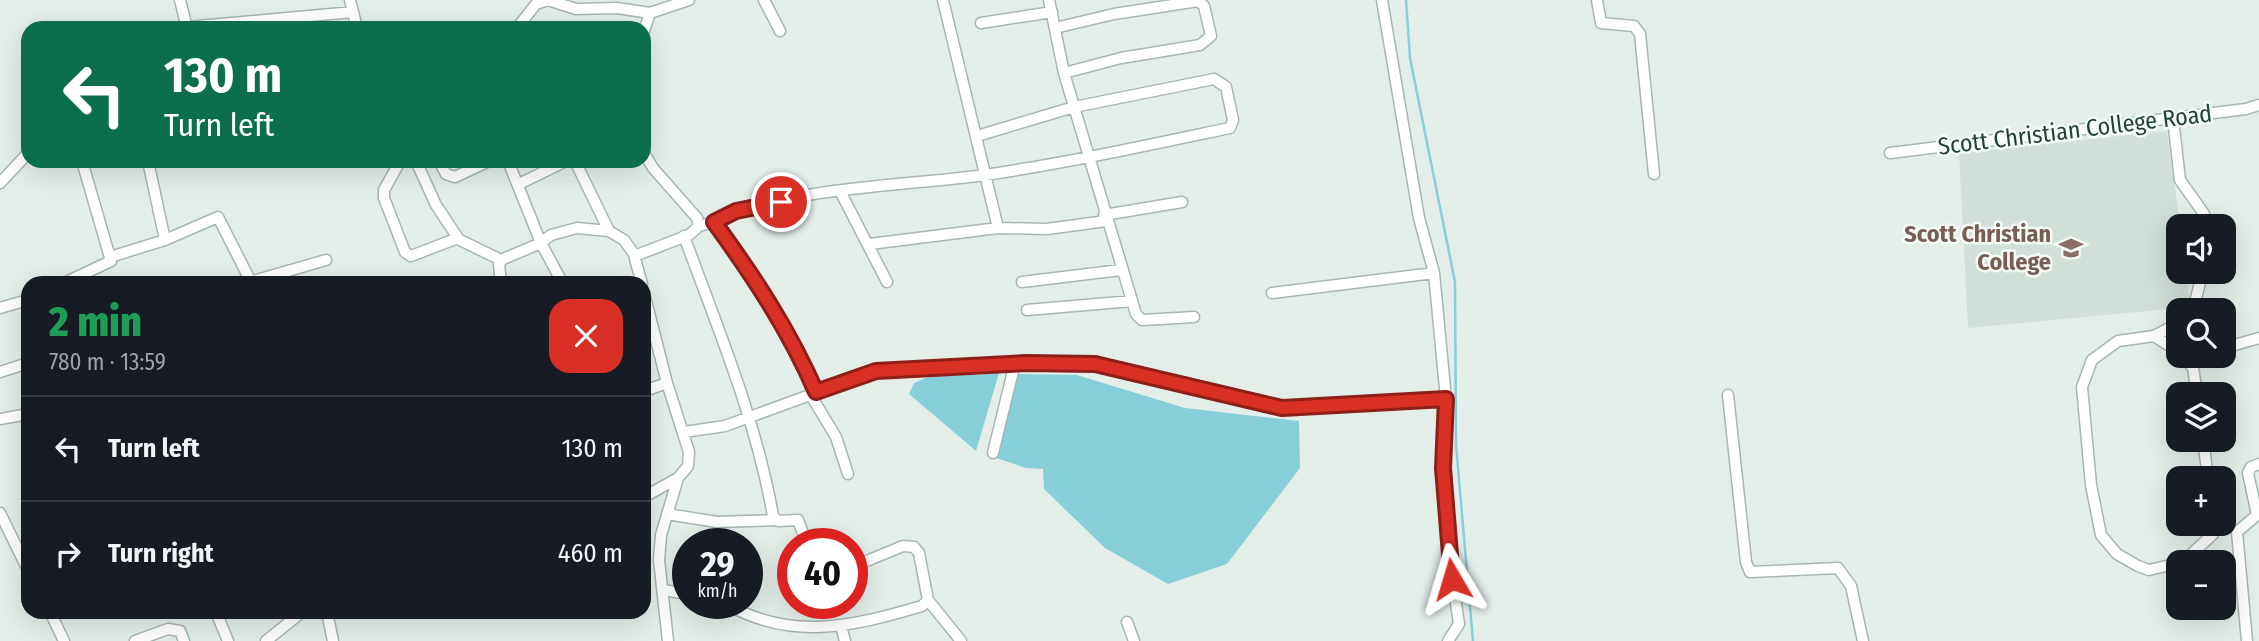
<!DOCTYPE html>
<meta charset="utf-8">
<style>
body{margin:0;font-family:"Fira Sans Condensed",sans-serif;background:#20242c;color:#f1f3f6;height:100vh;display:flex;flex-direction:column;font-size:26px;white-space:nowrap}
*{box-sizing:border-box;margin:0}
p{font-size:23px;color:#9ea1a6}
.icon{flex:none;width:38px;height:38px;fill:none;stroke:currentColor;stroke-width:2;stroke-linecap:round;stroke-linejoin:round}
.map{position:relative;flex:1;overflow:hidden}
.drawer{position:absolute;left:21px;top:276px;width:630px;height:343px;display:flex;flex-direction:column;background:#171b24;border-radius:21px;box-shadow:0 7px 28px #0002}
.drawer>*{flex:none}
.top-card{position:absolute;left:21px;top:21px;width:630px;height:147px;border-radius:21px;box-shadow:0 7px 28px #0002;background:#0b6e4f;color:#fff;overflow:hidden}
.buttons{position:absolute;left:2166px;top:214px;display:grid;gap:14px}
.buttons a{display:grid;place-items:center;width:70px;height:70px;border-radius:14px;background:#171b24;box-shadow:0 7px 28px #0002;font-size:35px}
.speed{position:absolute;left:672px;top:528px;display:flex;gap:14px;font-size:35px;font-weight:700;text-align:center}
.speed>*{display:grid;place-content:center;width:91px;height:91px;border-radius:50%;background:#171b24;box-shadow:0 7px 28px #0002;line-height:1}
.speed small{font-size:18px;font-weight:400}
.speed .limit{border:10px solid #d22;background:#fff;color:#111}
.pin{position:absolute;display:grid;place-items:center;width:60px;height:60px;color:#fff;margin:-30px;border:4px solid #fff;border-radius:50%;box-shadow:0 2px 7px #0007}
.me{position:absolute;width:77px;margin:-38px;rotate:353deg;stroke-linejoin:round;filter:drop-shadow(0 0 5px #0008)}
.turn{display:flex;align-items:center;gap:24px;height:147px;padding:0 28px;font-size:32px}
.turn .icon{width:91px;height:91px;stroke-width:2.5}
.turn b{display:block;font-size:49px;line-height:60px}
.round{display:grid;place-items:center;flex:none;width:74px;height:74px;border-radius:21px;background:#20242c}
.headline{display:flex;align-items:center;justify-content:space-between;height:119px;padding:0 28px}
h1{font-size:42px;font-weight:800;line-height:52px;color:#1e9e55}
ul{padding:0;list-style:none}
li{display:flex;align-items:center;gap:21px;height:105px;padding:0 28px;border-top:2px solid #363941}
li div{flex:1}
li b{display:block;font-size:26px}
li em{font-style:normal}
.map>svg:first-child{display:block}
.built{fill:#d1dfd8}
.water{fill:#86cfd9}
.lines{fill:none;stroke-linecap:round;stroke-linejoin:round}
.stream{stroke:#86cfd9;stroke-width:2.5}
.minor-casing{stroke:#a5b7b0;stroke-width:13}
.minor{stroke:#fff;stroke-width:10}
.route-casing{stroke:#8d1f18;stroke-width:18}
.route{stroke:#d93025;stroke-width:12}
.labels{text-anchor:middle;stroke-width:5;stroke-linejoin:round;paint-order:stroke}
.street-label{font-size:24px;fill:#214238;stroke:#f4faf7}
.education-label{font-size:24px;font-weight:bold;fill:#785e54;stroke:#f4faf7;text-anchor:end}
</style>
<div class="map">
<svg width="2259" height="641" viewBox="0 0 2259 641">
<rect width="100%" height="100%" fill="#e3eee9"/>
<!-- built -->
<path class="built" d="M2167 131 2180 226 2179 271H2186L2190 307 1968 328 1959 153Z"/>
<!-- water -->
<path class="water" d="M940 372 977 375 999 373 976 451 909 394 914 383Z
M1013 374 1077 375 1185 408 1299 421 1300 468 1227 564 1168 584 1105 548 1044 489 1043 469 1026 468 990 456Z"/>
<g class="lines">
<!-- stream -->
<path class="stream" d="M1406 0 1410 58 1455 282 1456 445 1473 641"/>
<!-- minor casing -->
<g class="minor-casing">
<path id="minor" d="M180 0 187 28
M350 0 357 28
M764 0 780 31
M943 0 998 228
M1049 0 1064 73 1136 314 1142 320 1194 317
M1382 0 1419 218 1434 273 1446 399 1443 468 1449 556 1459 624 1448 641
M1597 0 1601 23 1634 26 1640 34 1654 174
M981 23 1052 12
M187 27 353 12
M517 28 536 4 548 0 576 9 617 8 650 13
M1055 28 1114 14 1198 1 1204 6 1211 36 1200 45 1121 58 1064 73
M644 31 650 13 689 0
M2173 119 2180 180 2204 214V226
M1890 153 2246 109 2259 105
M148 161 165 240
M439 161 446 174 455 177 489 161
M508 161 541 243 563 284
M575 161 609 231
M399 163 384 190V198L405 252 411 256 458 238 436 205 416 161
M0 183 28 153
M519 184 566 161
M841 193 887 282
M1104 215 1182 202
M714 222C786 187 904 186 985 175 1067 163 1149 145 1230 128L1233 120 1226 87 1214 79 1074 107 977 136
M699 226 714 222C754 277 789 330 816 392
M684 236C718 329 756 419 773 516L778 521 798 520 807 544
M458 239 501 260
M870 244 998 228 1047 229 1106 221
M110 257 165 240 218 217 252 284
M1022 282 1121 270
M62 284 111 261 82 161
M243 284 326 260
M501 284 499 264 503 259 541 243 551 235 577 228 609 231 624 240 636 257
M642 284 635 259 637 255 689 235 699 226 697 218 653 168 644 153
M644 293 667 383 689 452 688 466 678 478 661 535 659 560 668 641
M1272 293 1434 273
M0 308 28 300
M1027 310 1132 301
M2193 310 2203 271
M2179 323 2154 336 2118 341 2092 360 2082 387 2091 485 2101 535 2117 554 2138 566 2149 570 2179 563
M2154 336 2179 352
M2231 346 2259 338
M2182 355 2193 368 2197 394
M0 372 28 363
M644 391 667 383
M810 394 836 437 848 474
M1728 395 1746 562 1750 572 1838 568 1851 586 1863 641
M0 419 28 414
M684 432 725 426 876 371 935 366 1095 364 1282 408 1446 399
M2203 439 2208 478
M993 453 1015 363
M644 497 678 478
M0 513 28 570
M667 514 717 522 775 520
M2183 562 2213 534 2214 523
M663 590 688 594
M928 600 961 641
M726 604C792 641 851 627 922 606L928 600 919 553 914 547 903 546 852 567
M50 612 64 641
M216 612 228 641
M327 612 333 641
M1127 622 1134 641
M842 630 845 641
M135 641 168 629 180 631 184 641
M266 641 302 612
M2247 641 2237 532 2257 515 2248 473 2251 467 2259 464"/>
</g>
<!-- minor -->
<use href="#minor" class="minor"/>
</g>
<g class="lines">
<!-- route casing -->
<g class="route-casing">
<path id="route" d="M781 202 736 211 714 222C754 277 789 330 816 392L876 371 1026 363 1095 364 1282 408 1446 399 1443 468 1452 579"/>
</g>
<!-- route -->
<use href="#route" class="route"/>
</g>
<!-- icons -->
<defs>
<g id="school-bare" transform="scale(1.89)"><path d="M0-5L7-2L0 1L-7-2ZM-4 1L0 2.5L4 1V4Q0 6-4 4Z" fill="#8d6e63" stroke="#f4faf7" stroke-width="2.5" paint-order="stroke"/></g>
</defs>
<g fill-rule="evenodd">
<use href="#school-bare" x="2071" y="248"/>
</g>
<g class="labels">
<!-- street labels -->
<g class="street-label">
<text transform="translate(2075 130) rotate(-7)" y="8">Scott Christian College Road</text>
</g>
<!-- education labels -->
<g class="education-label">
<text x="2051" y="242">Scott Christian<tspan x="2051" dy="28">College</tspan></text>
</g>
</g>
</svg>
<div class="buttons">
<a><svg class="icon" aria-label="sound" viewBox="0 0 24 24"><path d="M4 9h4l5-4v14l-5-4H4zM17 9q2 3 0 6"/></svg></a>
<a><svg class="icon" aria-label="search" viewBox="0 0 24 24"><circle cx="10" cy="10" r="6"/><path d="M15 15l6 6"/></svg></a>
<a><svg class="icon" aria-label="layers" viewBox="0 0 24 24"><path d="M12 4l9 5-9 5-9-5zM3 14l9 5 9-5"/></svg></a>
<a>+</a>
<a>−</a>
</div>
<div class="speed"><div>29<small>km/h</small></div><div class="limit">40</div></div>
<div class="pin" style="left:781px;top:202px;background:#d93025"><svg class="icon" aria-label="arrive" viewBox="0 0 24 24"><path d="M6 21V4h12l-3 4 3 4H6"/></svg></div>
<svg class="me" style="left:1452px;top:579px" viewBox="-20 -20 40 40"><path d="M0-17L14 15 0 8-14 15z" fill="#d93025" stroke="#fff" stroke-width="4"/></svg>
<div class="top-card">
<div class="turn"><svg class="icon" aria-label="left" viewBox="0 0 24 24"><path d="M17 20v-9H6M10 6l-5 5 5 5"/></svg><div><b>130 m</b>Turn left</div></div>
</div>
<section class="drawer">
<div class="headline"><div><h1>2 min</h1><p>780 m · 13:59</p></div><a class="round" style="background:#d93025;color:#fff"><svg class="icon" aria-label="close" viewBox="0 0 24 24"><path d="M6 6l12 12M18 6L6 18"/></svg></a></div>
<ul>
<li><svg class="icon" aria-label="left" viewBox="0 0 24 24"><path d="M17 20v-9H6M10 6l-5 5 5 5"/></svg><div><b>Turn left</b></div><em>130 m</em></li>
<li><svg class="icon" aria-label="right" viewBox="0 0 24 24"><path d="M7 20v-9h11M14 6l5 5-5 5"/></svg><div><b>Turn right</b></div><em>460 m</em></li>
</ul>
</section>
</div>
